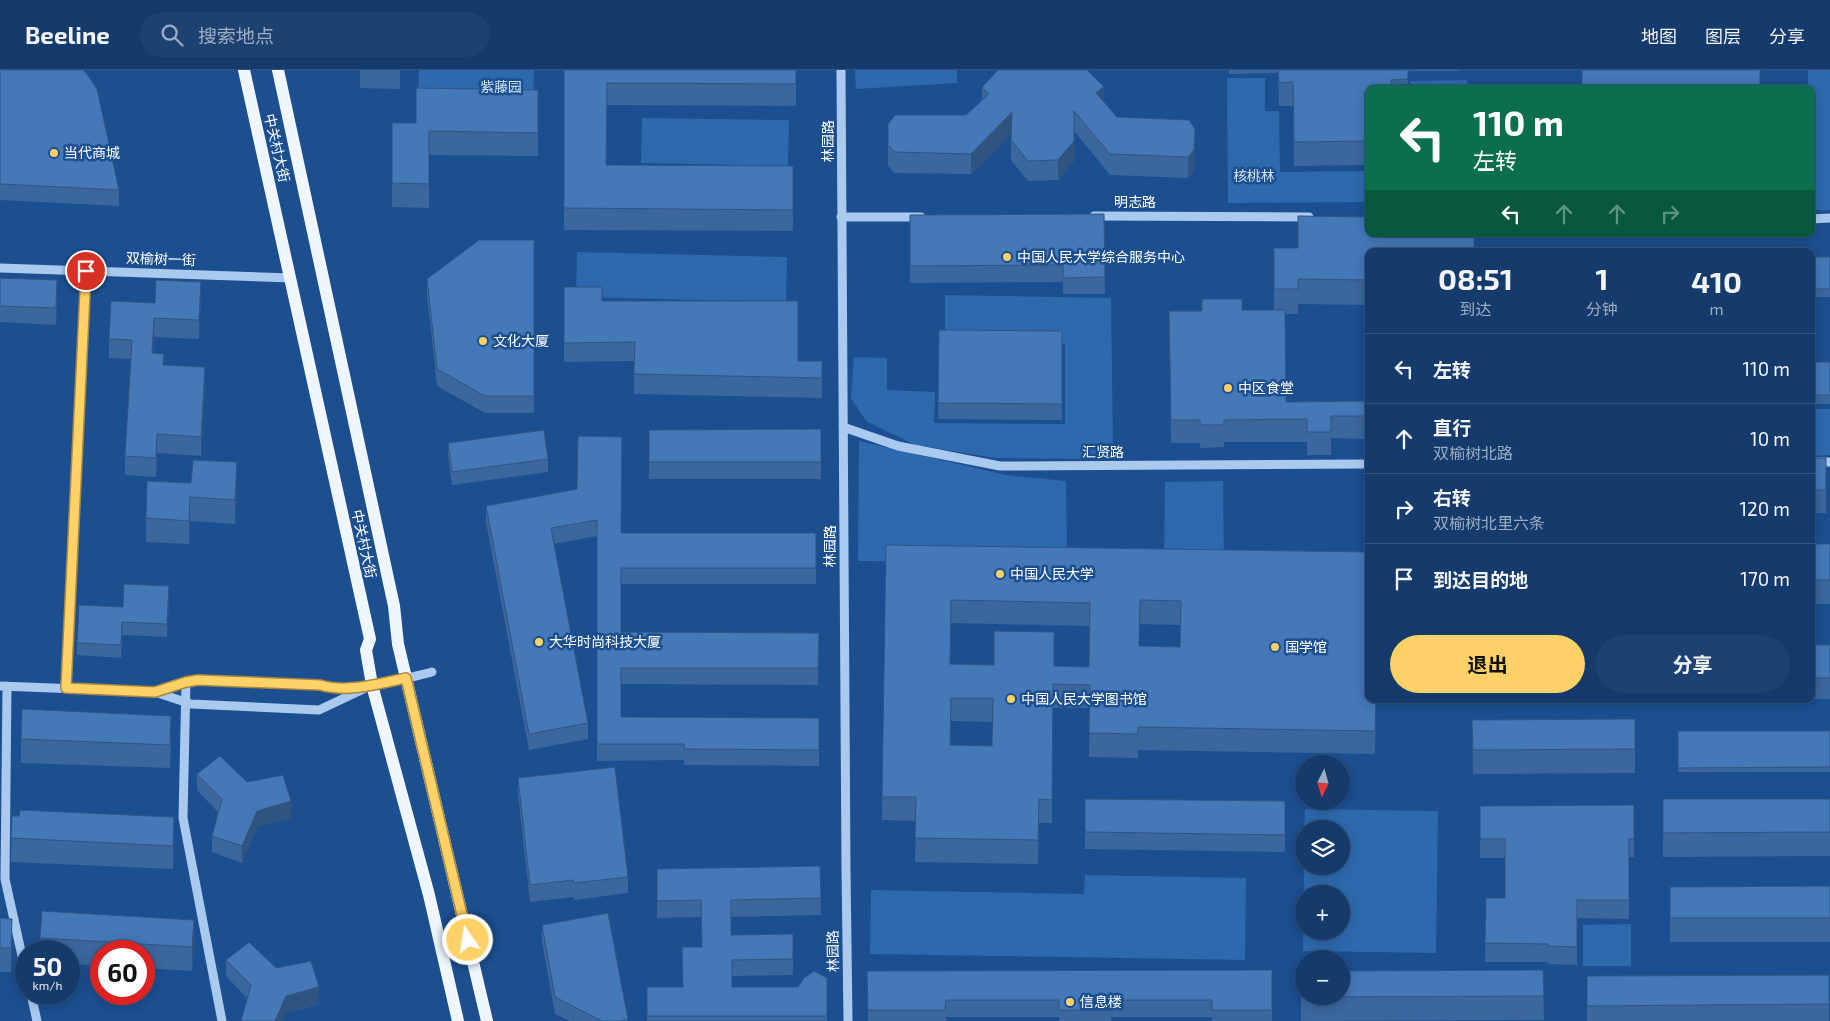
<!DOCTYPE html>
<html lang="zh">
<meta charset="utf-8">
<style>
body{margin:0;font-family:"Exo 2","Noto Sans SC",sans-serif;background:#1d4271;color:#f1f3f6;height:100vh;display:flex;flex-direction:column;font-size:19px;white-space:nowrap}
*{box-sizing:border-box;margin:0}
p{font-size:16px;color:#9dadc1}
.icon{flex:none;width:28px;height:28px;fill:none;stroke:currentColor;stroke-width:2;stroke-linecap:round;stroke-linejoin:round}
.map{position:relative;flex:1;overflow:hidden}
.sheet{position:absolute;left:1365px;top:178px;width:450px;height:455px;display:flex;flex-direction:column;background:#143b6b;border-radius:10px;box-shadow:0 2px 12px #0003,0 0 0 1px #33557e}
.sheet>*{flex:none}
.banner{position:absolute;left:1365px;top:15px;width:450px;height:152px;border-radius:10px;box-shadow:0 2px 12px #0003,0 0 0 1px #33557e;background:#0b6e4f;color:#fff;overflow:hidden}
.needle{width:32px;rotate:185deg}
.tools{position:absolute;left:1295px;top:685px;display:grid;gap:10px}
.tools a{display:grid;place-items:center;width:55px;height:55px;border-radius:50%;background:#143b6b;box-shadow:0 2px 12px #0003,0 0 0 1px #33557e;font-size:25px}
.speed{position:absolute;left:15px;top:870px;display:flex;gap:10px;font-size:25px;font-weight:700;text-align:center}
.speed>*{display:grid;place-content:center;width:65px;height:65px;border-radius:50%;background:#143b6b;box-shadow:0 2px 12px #0003,0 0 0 1px #33557e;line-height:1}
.speed small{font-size:12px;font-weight:400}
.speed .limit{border:8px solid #d22;background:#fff;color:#111}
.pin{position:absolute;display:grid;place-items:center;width:42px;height:42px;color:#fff;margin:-21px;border:2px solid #fff;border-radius:50%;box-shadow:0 1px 5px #0007}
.me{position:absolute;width:55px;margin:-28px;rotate:347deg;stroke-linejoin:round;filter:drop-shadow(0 0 4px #0008)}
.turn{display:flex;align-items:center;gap:18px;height:105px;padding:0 25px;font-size:22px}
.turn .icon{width:65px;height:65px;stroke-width:2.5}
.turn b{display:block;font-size:35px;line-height:42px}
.lanes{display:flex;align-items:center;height:48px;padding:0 25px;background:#0003;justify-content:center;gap:25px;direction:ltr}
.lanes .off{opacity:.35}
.eta{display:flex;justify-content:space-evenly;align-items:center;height:85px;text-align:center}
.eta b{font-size:30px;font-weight:700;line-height:35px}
.action{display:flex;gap:10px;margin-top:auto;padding:10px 25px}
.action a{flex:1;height:58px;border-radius:30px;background:#ffd166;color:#111;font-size:20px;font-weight:700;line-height:58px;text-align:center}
.action a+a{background:#1d4271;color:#f1f3f6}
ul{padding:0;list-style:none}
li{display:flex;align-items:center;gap:15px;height:70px;padding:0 25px;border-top:1px solid #33557e}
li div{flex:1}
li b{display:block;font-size:19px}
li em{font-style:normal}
header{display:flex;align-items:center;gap:30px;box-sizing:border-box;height:70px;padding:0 25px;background:#143b6b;border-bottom:1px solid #33557e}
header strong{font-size:24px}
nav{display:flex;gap:28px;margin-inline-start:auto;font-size:18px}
.search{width:350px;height:45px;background:#1d4271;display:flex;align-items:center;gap:12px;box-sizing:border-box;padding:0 18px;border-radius:28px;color:#9dadc1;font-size:19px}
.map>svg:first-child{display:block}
.green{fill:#2e69ad;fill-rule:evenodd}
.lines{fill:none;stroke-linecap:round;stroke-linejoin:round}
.minor{stroke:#a9c9ee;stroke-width:9}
.major{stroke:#f0f6ff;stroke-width:12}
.wall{fill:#3a679d;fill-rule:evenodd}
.shaded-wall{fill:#305480}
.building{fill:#4478b7;stroke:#305480;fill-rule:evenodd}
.route-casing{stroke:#a68842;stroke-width:12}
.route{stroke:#ffd166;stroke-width:9}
.poi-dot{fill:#ffd166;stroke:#1b4f8f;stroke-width:2}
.labels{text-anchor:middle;stroke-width:5;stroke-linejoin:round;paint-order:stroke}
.park-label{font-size:14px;fill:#cfe3fa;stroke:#1b4f8f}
.street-label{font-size:14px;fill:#fff;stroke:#1b4f8f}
.poi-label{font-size:14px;fill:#fff;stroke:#1b4f8f;text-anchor:start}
</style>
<header>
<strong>Beeline</strong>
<div class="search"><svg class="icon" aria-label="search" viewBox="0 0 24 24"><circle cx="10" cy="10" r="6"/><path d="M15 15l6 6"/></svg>搜索地点</div>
<nav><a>地图</a><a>图层</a><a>分享</a></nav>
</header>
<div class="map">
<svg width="1830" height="951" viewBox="0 0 1830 951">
<rect width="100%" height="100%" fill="#1b4f8f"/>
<!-- green -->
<path class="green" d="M419 0H534L533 34 418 32Z
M855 0H957V13L856 19Z
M1808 0H1830V140H1811V19H1808Z
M1227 8H1265V41H1279L1280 102 1369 101V132L1228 133Z
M1467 10 1468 19H1410V11Z
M642 48 789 50 788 96 641 93Z
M577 182 787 187 786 232 576 227Z
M945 225 1111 228 1113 376 1082 389 996 388 915 375 866 351 851 328 854 287 887 288V320L935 322 934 353 1065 354V274L945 272Z
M1811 339H1830V385L1811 386Z
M859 371 1006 405 1066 411 1067 493 858 491Z
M1223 411 1224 496 1164 495 1165 412Z
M1305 739 1438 741 1436 883 1303 881 1304 796H1341V759H1304ZM1304 824H1341V861H1304Z
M1085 805 1246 808 1245 890 870 884 871 820 1084 824Z
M1631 854V896H1583V855Z"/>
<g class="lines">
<!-- minor -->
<path class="minor" d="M841 0 846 799 848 951
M1094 146 1309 147
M841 147H921
M1811 149 1830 148
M0 198 291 208
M843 357 898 376 1000 396 1369 394
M1811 392H1830
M186 612 183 748 222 951
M0 616 155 622 191 634 319 640 372 615
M7 616 5 809 26 904
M66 619 86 201
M155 622 186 612 198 610 320 615C352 625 399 610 432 602
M31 924 37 951"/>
<!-- major -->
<path class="major" d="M244 0 370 569 366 580 372 615 429 825 458 951
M278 0 394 536 398 574 487 951"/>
</g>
<!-- wall -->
<path class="wall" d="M0 0 119 120V136L0 130Z
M360 0H400V19L360 18Z
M564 0H796V36L607 35 606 95 793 96V161L564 160Z
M1229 0H1460V1H1408V19H1369V95L1294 96 1293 36H1279L1278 3 1229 4Z
M982 17 1104 31 1117 47 1195 79 1194 101 1188 108 1110 105 1074 61V91L1058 110 1028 111 1011 90V63L971 104 894 103 888 95V54L966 45 982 30Z
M538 20V86L429 85V138L392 137V53H416Z
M1104 144 1105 224H1063V212L910 213V145Z
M534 170V343H485L437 316 427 225V209Z
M1274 178 1369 181V235L1298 234V244H1285L1286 332 1369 331V369L1331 368V385H1307V372H1224V377L1200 378V373H1171L1169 241 1274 240Z
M1811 187H1830V227H1811Z
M0 208 57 227 56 255 0 252Z
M564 217 602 231 798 291H822V328L634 324V291L564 292Z
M201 231 199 269 154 267 153 283 164 295 205 317 201 386 157 383 156 407 125 405V386L131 289 109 288V269L155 233Z
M939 260 1062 261V350L938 349Z
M1811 292H1830V334H1811Z
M821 359V409H649V360Z
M448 373 548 389V402L452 415 448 386Z
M1811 388H1826V443H1811Z
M147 411 237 416 235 454 190 451 189 474 146 472V448Z
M577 419 622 463H816V514H621V562L819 563 818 615 621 614V647L819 648V696L684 695V690L597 691V466L554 474 588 653V669L529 680 486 452V436Z
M1811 474H1830V534H1811Z
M886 475 1369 482 1376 629 1375 684 1138 680V688L1089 687 1090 638H1053L1052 753H1039L1038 794 915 792 916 751 882 750ZM951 553 1090 556 1089 597 950 594ZM1140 554 1180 555V577L1139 576ZM951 651 992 652V676L951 675Z
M169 529 167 567 122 565 121 588 77 585V573L123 537Z
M1811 575H1830V629H1672H1811Z
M1635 649V703L1473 704 1472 650Z
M1678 661H1830V702H1678Z
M21 669 171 670 170 698 21 693Z
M197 704 247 712 291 748 257 757 242 793 212 782V766L218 742 197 720Z
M518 708 628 807V823L574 830 573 827 530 832 518 725Z
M1085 729 1285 731V782L1085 779Z
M1663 729H1830V786L1663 787Z
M1634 735V787H1629V849L1577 848V895L1548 894V892H1485L1486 828H1505V788H1480V736Z
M12 746 174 771 173 799 11 792Z
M820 796 821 845 731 847V865L793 864V905L732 906V917H798L827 908V951H647V917H683L702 877 701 847 657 848V799Z
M1670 817 1830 821V872H1670Z
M0 848 12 872 11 902H0Z
M542 855 628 949V951H570L555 944 542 872Z
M40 868 194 874 192 901 144 898V881H101V896L69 894V881H40Z
M226 890 276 898 319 934 286 943 247 928 226 906Z
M1272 900V951H1212V947H1111V951H1059V947H946V951H868L867 901Z
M1543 900 1544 950 1301 951V901Z
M1829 905V951H1587V906Z"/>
<!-- shaded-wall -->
<path class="shaded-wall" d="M1104 17V37L1096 23Z
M1074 41V91L1058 110V90Z
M1012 42V63L971 104V84Z
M1195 59V79L1194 101 1188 108V87Z
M57 210V227L56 255V238Z
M201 212V231L199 269V250Z
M154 248V267L152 302V283Z
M205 297V317L201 386V367Z
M157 364V383L156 407V388Z
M237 392V416L235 454V430Z
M190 427V451L189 474V451Z
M169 516V529L167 567V554Z
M1039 729V753L1038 794V770Z
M291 731V748L257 757 242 793V776L257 741Z
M174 747V771L173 799V776Z
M12 849V872L11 902V878Z
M194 850V874L192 901V877Z
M319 917V934L286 943 283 951H275L286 926Z"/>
<!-- building -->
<path class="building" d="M0 0H83L87 4 97 19 119 120 0 114Z
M564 0H796V14L607 13 606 95 793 96V140L564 138Z
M998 0H1087L1104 17 1096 23 1117 47 1189 50 1195 59 1194 80 1188 87 1110 84 1074 41V71L1058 90 1028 91 1011 70 1012 42 971 84 894 82 888 75V54L895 45H966L989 24 982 17Z
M1278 0H1408V9L1391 10V19H1369V71L1294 72 1293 12 1279 13Z
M1582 0H1760V19H1582Z
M416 18 538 20V63L429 61V114L392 113V53H416Z
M1104 144 1105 207 1063 208V195L910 196V145Z
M1298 146 1369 147V164H1474V181H1369V210L1298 209V219H1274V178H1298Z
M479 170H534V326H485L437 299 427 209Z
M1811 187H1830V219H1811Z
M0 208 57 210 56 238 0 236Z
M156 210 201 212 199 250 154 248 152 283 164 284 163 295 205 297 201 367 157 364 156 388 125 386 132 270 109 269 111 231 155 233Z
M564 217H602V231H798V291H822V308L634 304 635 272 564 273Z
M1202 229H1242V240H1285L1286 332 1369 331V346H1331V362H1307V349L1224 350V355H1200V350H1171L1169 241H1202Z
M939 260 1062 261V334L938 333Z
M1811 292H1830V325H1811Z
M821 359V392H649V360Z
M544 360 548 389 452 402 448 373Z
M578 366 622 367 621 463H816V498H621V562L819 563 818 598H621V647L819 648V680L684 679V674H597V450L551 458 588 653 529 664 486 436 577 419Z
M1811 388H1826V420H1811Z
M193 390 237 392 235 430 190 427 189 451 146 448 147 411 191 413Z
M1811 474H1830V510H1811Z
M886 475 1369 482V629H1376L1375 661 1138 657V664L1089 663 1090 615 1053 614 1052 730 1039 729 1038 770 915 768 916 727H882ZM951 530 1090 533 1089 597 1054 596V562L994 561V595L950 594ZM1140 530 1181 531 1180 577 1139 576ZM951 628H993L992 676 950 675Z
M124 514 169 516 167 554 122 552 121 575 77 573 79 535 123 537Z
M1811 575H1830V608H1811Z
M22 639 171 646 170 675 21 669Z
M1635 649V679L1473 680 1472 650Z
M1678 661H1830V697L1678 698Z
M220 686 247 712 283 705 291 731 257 741 242 776 212 766 222 729 197 704Z
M615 697 628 807 574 813 573 810 530 815 518 708Z
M1085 729 1285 731V765L1085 762Z
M1663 729H1830V762L1663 763Z
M1634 735V769H1629V830H1577V877L1548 876V874L1485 873 1486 828H1505V769H1480V736Z
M20 740 174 747 173 776 11 768 12 746H19Z
M820 796 821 828 731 830V865L793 864V889L732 890V917H798L804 908 814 901 827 908V946H647V917H683L682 877H702L701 830 657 831V799Z
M1830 816V848H1670V817Z
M42 841 194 850 192 877 40 868Z
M608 843 628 949 620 951H602L555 927 542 855Z
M0 848 12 849 11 878H0Z
M249 872 276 898 311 891 319 917 286 926 275 951H241L251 915 226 890Z
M1272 900V940H1212V930H1111V940H1059V930H946L945 940H868L867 901Z
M1543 900 1544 926 1301 927V901H1304V926H1341V901Z
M1829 905V934L1587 936V906Z"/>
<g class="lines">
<!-- route casing -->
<g class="route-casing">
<path id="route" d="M86 201 66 618 155 622 186 612 198 610 320 615C347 623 379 614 406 608L468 870"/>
</g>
<!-- route -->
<use href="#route" class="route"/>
</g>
<!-- markers -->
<g class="poi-dot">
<circle cx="54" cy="83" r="5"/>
<circle cx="1007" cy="187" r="5"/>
<circle cx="483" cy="271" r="5"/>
<circle cx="1228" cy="318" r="5"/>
<circle cx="1000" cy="504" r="5"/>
<circle cx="539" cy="572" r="5"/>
<circle cx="1275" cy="577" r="5"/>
<circle cx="1011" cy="629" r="5"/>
<circle cx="1070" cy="932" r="5"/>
</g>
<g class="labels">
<!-- park labels -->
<g class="park-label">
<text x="501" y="22">紫藤园</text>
<text x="1254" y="111">核桃林</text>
</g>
<!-- street labels -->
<g class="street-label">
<text transform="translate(828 71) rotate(-90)" y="5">林园路</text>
<text transform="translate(277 78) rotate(77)" y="5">中关村大街</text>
<text x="1135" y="137">明志路</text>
<text transform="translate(161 189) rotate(2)" y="5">双榆树一街</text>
<text x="1103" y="387">汇贤路</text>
<text transform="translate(364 474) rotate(78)" y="5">中关村大街</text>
<text transform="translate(830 476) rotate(-90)" y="5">林园路</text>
<text transform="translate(833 881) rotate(-91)" y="5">林园路</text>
</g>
<!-- poi labels -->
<g class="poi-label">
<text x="64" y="88">当代商城</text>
<text x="1017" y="192">中国人民大学综合服务中心</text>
<text x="493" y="276">文化大厦</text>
<text x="1238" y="323">中区食堂</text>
<text x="1010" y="509">中国人民大学</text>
<text x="549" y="577">大华时尚科技大厦</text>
<text x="1285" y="582">国学馆</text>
<text x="1021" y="634">中国人民大学图书馆</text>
<text x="1080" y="937">信息楼</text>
</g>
</g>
</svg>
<div class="tools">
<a><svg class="needle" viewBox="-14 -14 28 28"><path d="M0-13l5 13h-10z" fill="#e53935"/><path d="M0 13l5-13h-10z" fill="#9dadc1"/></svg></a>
<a><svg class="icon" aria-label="layers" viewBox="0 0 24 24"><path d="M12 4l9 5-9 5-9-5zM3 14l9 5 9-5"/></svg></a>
<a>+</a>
<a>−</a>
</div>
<div class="speed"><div>50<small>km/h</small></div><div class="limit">60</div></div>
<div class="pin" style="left:86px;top:201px;background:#d93025"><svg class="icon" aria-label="arrive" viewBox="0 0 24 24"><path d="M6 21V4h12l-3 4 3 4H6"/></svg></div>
<svg class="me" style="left:468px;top:870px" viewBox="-20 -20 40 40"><circle r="17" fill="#ffd166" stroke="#fff" stroke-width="3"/><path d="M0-11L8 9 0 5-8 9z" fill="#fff"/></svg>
<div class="banner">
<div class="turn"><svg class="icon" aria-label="left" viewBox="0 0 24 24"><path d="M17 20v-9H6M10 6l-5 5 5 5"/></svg><div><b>110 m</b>左转</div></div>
<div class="lanes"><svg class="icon" aria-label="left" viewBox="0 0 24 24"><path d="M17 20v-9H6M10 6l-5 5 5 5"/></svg><svg class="icon off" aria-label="ahead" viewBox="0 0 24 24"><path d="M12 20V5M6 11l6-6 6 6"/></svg><svg class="icon off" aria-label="ahead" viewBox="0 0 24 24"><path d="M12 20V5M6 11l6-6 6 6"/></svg><svg class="icon off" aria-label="right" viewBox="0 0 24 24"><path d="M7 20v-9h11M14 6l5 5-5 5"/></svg></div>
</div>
<section class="sheet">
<div class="eta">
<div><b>08:51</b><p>到达</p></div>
<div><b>1</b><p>分钟</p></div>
<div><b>410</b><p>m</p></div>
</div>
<ul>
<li><svg class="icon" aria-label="left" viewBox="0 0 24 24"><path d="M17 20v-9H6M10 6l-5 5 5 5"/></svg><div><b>左转</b></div><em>110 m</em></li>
<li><svg class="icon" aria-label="ahead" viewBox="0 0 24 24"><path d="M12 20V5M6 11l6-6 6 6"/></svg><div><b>直行</b><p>双榆树北路</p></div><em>10 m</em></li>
<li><svg class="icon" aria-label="right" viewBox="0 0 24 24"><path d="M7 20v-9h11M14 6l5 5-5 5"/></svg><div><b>右转</b><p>双榆树北里六条</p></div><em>120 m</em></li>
<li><svg class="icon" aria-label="arrive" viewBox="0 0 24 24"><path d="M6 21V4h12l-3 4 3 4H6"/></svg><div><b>到达目的地</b></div><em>170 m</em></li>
</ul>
<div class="action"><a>退出</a><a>分享</a></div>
</section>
</div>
